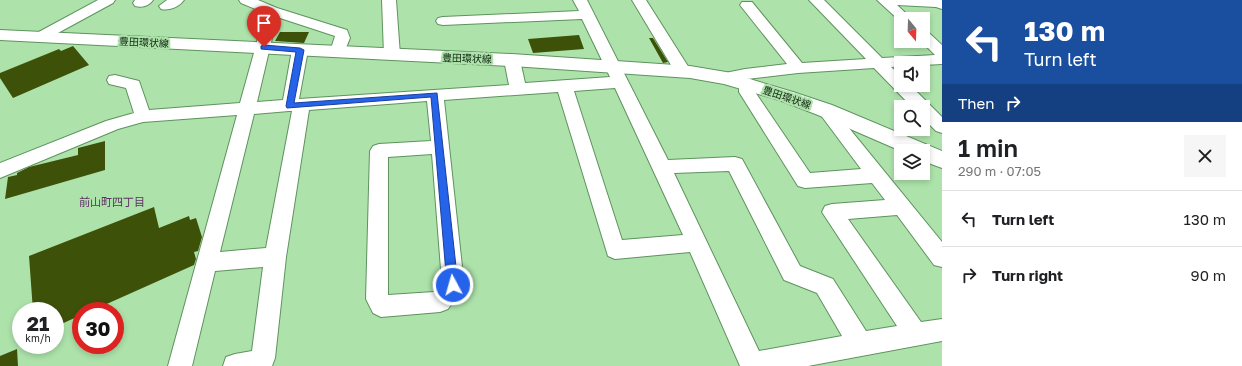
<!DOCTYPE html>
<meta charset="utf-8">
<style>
body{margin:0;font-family:"Golos Text","Noto Sans JP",sans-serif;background:#f6f6f6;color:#202124;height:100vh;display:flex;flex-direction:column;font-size:15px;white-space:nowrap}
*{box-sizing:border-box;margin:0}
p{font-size:13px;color:#757577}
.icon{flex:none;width:22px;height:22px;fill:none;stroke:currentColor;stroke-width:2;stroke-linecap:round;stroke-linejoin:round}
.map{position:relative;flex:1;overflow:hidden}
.side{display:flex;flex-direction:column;background:#fff;width:300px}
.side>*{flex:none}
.hud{background:#1a4fa0;color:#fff;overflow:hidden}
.needle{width:26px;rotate:161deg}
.fabs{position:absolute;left:894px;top:12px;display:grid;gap:8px}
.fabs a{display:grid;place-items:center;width:36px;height:36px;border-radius:0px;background:#fff;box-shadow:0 2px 6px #0003;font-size:20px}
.speed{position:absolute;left:12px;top:302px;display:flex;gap:8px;font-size:20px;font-weight:700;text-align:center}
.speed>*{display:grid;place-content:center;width:52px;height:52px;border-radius:50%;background:#fff;box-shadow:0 2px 6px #0003;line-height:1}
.speed small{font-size:10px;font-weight:400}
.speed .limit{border:6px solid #d22;background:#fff;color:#111}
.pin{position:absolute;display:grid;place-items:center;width:34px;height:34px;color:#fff;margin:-41px -17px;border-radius:50% 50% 50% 0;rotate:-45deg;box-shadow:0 0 4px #0007}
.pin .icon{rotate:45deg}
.me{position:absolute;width:44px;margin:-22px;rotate:354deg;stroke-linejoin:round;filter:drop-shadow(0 0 3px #0008)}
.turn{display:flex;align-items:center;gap:14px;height:84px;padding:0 16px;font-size:18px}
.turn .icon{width:52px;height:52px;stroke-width:2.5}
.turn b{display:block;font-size:28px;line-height:34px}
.then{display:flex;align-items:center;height:38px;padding:0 16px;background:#0003;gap:8px;font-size:15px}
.round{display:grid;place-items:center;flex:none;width:42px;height:42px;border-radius:0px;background:#f6f6f6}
.overview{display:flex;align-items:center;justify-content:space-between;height:68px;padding:0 16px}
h1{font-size:24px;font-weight:600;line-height:30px}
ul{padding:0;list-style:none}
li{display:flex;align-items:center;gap:12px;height:56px;padding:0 16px;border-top:1px solid #e0e0e0}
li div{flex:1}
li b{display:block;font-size:15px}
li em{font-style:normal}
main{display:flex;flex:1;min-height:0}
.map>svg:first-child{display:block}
.building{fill:#3e5109}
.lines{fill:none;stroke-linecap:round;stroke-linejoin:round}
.minor-casing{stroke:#5e925e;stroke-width:2}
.major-casing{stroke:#5e925e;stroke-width:2}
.minor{fill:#fff;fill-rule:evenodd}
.major{fill:#fff;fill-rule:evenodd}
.route{fill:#2563eb;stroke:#184099}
.labels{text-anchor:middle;stroke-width:4;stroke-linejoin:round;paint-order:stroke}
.street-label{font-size:10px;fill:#0f240f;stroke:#ade3ab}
.neighbourhood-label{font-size:11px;fill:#5f3063;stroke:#ade3ab}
</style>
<main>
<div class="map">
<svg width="942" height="366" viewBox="0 0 942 366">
<rect width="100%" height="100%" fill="#ade3ab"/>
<!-- building -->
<path class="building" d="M280 32H309L304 43 275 41Z
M579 35 584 49 533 53 528 39Z
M649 38H653L668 62 663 63Z
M73 46 89 65 13 98 0 78V73L59 49 61 51Z
M105 141V170L5 199 8 177 17 175V173L29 167 78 155V148Z
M154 207 159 228 189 216 190 220 196 218 202 237 198 251 194 252 196 259 194 265 91 311H81V315L55 327V311H33L29 256Z
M17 349 18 366H0V356Z"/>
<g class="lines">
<!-- minor casing -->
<g class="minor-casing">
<path id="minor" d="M98 0H115L113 3 45 40 40 41 35 40 33 37 35 34Z
M135 0H153C149 6 142 8 135 6L133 3Z
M167 0H184C179 7 169 11 161 9L159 6Z
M239 0H258L277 8 347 30 350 38 343 55 338 57 333 55 330 52 335 36 277 17 257 102 283 100 292 50 295 47 300 45 305 47 308 50 299 99 509 85 504 60 507 57 512 55 517 57 520 60 525 83 610 77 582 19 443 25 438 24 436 21 438 18 443 17 579 11 573 0H587L668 160 735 157 742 159 800 266 833 279 866 331 897 326 822 212 825 206 832 204 885 200 872 183 805 188 798 186 739 92V84L741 80 746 79 726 83 720 82 718 78 720 74 745 69 787 64 740 5 742 2H752L802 63 866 59 809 0H824L882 58 935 55 921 41H923V31L928 32 942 45V64L923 65V63H901V66L891 67 901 76V85H910L942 117V133L936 131 923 118V107H912L874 68 798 73 747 79 753 80 755 84V92L810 173 861 169 817 110 819 106 825 104 831 106 942 242V267L934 265 897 215 848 219 921 322 942 319V341L808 366H740L690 252 615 259 608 256 558 92 444 100 464 285 448 309 440 312 381 317 373 313 366 299 370 151 373 146 379 144 431 141 427 101 309 110 286 257 275 358 272 366H223L226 357 235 354 252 351 263 267 215 271 192 366H168L237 115 143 122 118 129 0 178V163L106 121 134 113 126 88 109 84 107 80 109 76 115 75 139 81 149 110 240 103 265 13 241 3ZM615 88 683 235 622 240 574 91ZM289 111H292L266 248 220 252 254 114ZM432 154 442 282 434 292 388 295V157ZM729 171 784 280 817 293 842 336 759 351 674 173Z
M382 0H396L400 55 397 58 392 60 387 58 384 55Z
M632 0H646L691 71 689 75 683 76 677 75Z
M877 0H942V9L936 7 897 5 912 19H901V22Z"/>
</g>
<!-- major casing -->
<g class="major-casing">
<path id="major" d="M0 30 512 54 690 66 726 72 793 92 832 105 942 151V168L923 161V151H901L818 115 779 100 724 84 690 78 512 66 0 40Z"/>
</g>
<!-- minor -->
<use href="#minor" class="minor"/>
<!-- major -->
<use href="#major" class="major"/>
</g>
<!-- route -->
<path class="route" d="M264 45 300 48 304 50 294 103 437 93 458 285 456 289 453 290 449 289 447 285 431 97 287 108 286 106 296 52 261 49V46Z"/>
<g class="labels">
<!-- street labels -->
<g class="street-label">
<text transform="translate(144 42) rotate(3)" y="4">豊田環状線</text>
<text transform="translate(467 58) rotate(2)" y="4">豊田環状線</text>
<text transform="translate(787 97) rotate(19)" y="4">豊田環状線</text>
</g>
<!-- neighbourhood labels -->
<g class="neighbourhood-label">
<text x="112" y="206">前山町四丁目</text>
</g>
</g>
</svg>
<div class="fabs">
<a><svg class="needle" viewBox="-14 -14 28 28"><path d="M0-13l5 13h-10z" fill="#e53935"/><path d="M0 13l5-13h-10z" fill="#757577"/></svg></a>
<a><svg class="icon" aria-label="sound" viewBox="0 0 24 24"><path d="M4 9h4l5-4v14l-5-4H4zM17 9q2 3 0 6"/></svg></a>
<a><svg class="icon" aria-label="search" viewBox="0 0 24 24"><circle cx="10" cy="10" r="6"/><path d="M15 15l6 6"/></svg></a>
<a><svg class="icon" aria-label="layers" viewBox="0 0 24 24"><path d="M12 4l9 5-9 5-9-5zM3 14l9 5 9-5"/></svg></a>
</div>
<div class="speed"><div>21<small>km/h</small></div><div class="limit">30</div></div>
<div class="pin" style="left:264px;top:47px;background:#d93025"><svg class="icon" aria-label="arrive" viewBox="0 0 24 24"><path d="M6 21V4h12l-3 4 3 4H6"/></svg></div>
<svg class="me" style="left:453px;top:285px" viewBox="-20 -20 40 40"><circle r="17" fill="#2563eb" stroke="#fff" stroke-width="3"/><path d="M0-11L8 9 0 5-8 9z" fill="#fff"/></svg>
</div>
<section class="side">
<div class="hud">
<div class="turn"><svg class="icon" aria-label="left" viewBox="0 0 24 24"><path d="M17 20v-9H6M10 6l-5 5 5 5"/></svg><div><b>130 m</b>Turn left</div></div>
<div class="then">Then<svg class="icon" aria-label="right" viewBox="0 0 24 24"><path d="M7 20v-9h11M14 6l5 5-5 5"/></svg></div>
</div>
<div class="overview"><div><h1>1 min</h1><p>290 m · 07:05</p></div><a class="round"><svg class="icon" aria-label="close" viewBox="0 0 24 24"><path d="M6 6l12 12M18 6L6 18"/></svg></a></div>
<ul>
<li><svg class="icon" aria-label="left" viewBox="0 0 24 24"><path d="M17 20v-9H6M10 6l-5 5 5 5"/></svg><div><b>Turn left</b></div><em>130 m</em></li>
<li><svg class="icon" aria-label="right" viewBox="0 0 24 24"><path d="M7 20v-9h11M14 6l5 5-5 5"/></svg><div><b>Turn right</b></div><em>90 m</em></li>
</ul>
</section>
</main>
